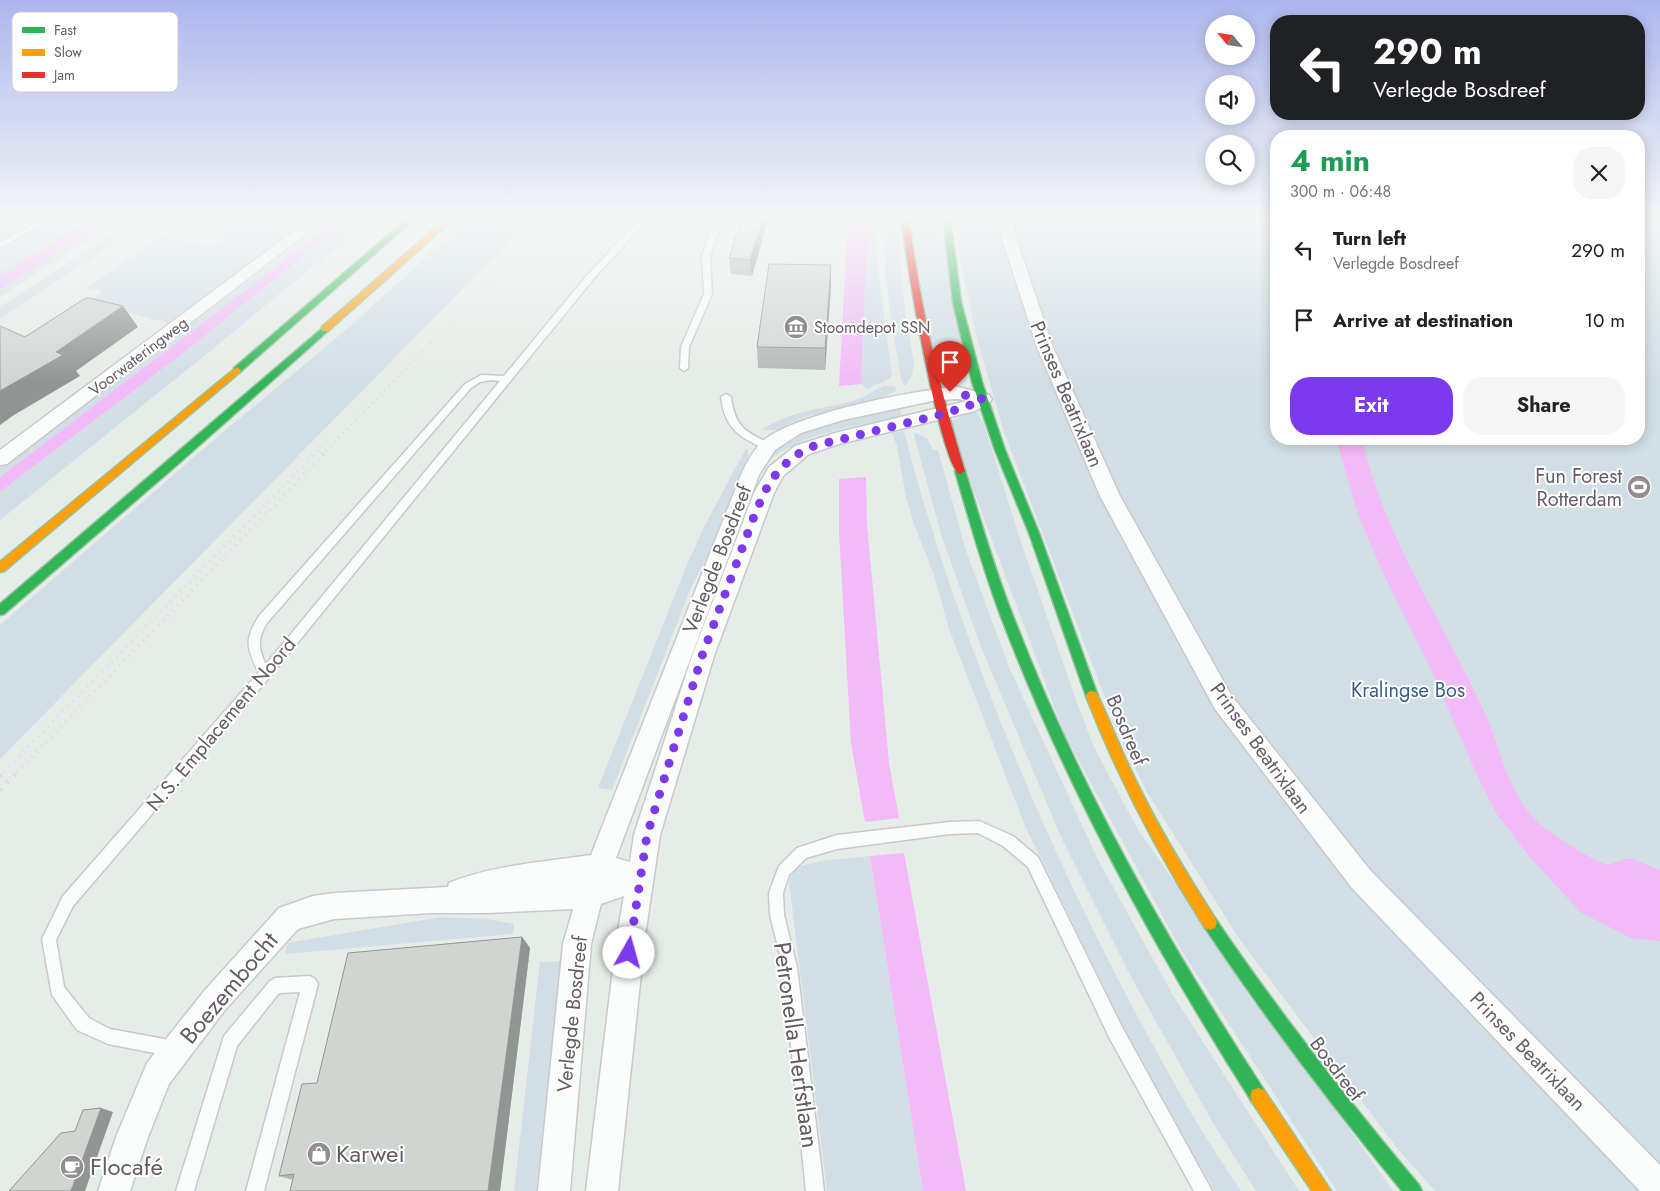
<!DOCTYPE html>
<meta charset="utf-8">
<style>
body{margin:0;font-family:Jost,sans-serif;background:#f6f6f6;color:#222;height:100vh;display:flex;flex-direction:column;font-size:19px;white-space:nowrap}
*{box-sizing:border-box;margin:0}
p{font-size:16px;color:#767676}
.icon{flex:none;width:28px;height:28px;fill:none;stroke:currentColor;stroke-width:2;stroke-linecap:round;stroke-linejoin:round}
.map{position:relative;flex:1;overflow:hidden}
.panel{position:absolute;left:1270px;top:130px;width:375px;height:315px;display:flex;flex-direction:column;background:#fff;border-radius:20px;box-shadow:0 2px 12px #0003}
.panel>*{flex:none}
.hud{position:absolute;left:1270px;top:15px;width:375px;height:105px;border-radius:20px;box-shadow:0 2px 12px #0003;background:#202124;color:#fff;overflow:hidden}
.needle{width:32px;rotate:299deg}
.fabs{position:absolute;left:1205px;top:15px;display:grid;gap:10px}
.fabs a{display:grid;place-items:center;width:50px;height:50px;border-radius:50%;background:#fff;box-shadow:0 2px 12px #0003;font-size:25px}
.pin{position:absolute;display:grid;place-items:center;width:42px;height:42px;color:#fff;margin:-51px -21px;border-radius:50% 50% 50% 0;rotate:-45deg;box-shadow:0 0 5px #0007}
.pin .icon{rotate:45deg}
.me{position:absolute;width:55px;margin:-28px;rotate:7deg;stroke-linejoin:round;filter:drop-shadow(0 0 4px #0008)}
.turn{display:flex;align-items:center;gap:18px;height:105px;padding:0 20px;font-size:22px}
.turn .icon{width:65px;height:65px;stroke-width:2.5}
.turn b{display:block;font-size:35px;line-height:42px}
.round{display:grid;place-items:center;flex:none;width:52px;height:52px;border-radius:20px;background:#f6f6f6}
.headline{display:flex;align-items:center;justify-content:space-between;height:85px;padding:0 20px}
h1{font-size:30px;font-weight:700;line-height:38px;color:#1e9e55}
.cta{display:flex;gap:10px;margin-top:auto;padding:10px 20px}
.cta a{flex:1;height:58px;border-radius:20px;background:#7c3aed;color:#fff;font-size:20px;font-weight:700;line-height:58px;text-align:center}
.cta a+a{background:#f6f6f6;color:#222}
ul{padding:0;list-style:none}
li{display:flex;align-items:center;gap:15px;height:70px;padding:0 20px}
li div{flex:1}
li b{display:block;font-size:19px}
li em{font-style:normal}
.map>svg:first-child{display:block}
.green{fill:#d2dee6}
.water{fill:#f2baf7}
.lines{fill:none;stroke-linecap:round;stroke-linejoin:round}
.lane-casing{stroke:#c9c9ca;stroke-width:3}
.street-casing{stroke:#c9c9ca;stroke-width:3}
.fast-casing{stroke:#94c39d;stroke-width:3}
.slow-casing{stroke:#94c39d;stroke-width:3}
.jam-casing{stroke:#94c39d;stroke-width:3}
.lane{fill:#fbfcfc;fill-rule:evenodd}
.street{fill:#fbfcfc;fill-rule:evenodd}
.fast{fill:#30b455;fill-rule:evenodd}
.slow{fill:#ff9f0a;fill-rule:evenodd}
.jam{fill:#e5322d;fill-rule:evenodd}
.rail-far2{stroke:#dcdcdc;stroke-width:3;stroke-dasharray:1 5;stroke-linecap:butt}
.rail-far1{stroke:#dcdcdc;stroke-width:4;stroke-dasharray:1 6;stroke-linecap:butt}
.rail{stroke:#dcdcdc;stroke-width:5;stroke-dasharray:2 8;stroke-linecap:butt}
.wall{fill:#b4b7b5}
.shaded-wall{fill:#929593}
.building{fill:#d1d5d2;stroke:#929593}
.route{stroke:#7c3aed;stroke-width:9;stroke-dasharray:0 16.2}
.labels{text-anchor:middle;stroke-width:4;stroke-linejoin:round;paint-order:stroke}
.far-poi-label{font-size:16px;fill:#645c64;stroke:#fff;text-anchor:start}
.far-street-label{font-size:16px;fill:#645c64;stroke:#fff}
.street-label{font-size:20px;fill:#645c64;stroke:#fff}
.poi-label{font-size:20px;fill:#645c64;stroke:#fff;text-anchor:end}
.park-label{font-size:20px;fill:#385c87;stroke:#fff}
.near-street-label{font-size:24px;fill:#645c64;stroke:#fff}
.near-poi-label{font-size:24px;fill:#645c64;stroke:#fff;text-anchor:start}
.key{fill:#fff;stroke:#d0ced0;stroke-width:1}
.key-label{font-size:14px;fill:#645c64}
</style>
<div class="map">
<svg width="1660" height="1191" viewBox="0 0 1660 1191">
<rect width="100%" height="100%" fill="#e6ece8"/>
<!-- green -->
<path class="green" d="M0 216H95L0 275Z
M117 216H127L0 297V289Z
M141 216H313L197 307 168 323 86 302 101 293V290L85 288 158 239 162 237 213 247 223 238 163 225 134 231 0 319V307Z
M334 216H343L0 477V465C111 382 224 301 334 216Z
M352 216H374L214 348 0 520V492L195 344Z
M471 216H534L0 759V625L222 433 347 329Z
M868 216H876L878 270 892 376C888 381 875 384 868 389L861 384Z
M886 216H897L905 311 914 363 912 375 905 386 901 378 890 312 885 269Z
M913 216H938L967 377C965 388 951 388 941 390L914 249Z
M954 216H1276V439H1639V216H1660V1191H1435L1397 1148 1240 940 1147 792 1120 737 1004 432 976 335 960 260Z
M884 386 895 387 896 391C886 396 875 400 864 404 843 409 794 415 780 430H762C789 410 822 410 852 401 864 398 873 391 884 386Z
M899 406 902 417C857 426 810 431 772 458L767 456C800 421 854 416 899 406Z
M976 412 983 422 1021 542 1077 703 1094 747 1138 830 1393 1191H1337L1181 950 1064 733 948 422 967 413Z
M904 431C925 514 952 594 982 674 1038 822 1106 965 1185 1102 1202 1133 1222 1162 1241 1191H1215L1188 1146 1129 1038 1025 826 949 629 934 575 914 524 906 497 897 446 892 433Z
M913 432 927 438 933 450H938L966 551 1009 667 1098 860 1174 997 1299 1191H1256L1213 1123 1131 977 1061 837 979 642 941 534Z
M748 449V459L741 471 708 555 690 590 612 790 598 788 686 567 704 527 745 450Z
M870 856 923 1191H827L789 881 796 867 821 861Z
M441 917 486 919 514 924 513 934 285 954 288 943Z
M565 961 547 1191H514L540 962Z"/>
<!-- water -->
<path class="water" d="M95 216H117L0 289V275Z
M343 216H352L195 344 0 492V477Z
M848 216H868L861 384 839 386Z
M1336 439H1362C1385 540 1442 619 1484 711 1502 750 1507 796 1541 825 1552 834 1594 862 1606 864 1613 865 1621 859 1628 859 1637 859 1651 867 1660 870V941L1631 938 1580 912 1528 855 1496 813 1475 771 1433 673 1386 579 1360 520Z
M866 477 867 525 889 763 899 818 865 822 851 743 839 532V479Z
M904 853 966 1191H923L870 856Z"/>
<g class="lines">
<!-- lane casing -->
<g class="lane-casing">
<path id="lane" d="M49 216H58L0 248V243Z
M643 216H651L595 277 273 673 73 906 56 940 64 987 89 1018 110 1029 175 1041 181 1043 183 1049 181 1055 175 1057 108 1044 77 1030 52 995 42 939 63 896 260 671 257 669C246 647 245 638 259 616L465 384 481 375 504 376 589 273ZM491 380 500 381 267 663H265C258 648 258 636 267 623L471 388 480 382Z
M716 216H724L710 256 712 294 689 347 688 368 684 371 680 368 681 347 704 294 702 256Z
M726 394 731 397C735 427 745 432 771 444L773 446 771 448C765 450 759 446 753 443 732 433 724 420 721 397Z
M979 821 1013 836 1038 857 1122 1027 1212 1191H1194L1110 1039 1028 867 1003 846 978 833 950 834 837 849 806 858 789 875 783 893 784 915 797 967 824 1191H806L783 967 770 915 769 893 779 866 797 848 837 835 950 822Z
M310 976 315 979 318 984 264 1191H246L300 992 279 993 237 1046 194 1191H176L224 1036 270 981 275 978Z"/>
</g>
<!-- street casing -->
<g class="street-casing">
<path id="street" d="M314 216H329L7 464 0 465V450Z
M1000 216H1014L1015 235 1053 347 1120 496 1231 695 1370 870 1660 1165V1191H1640L1352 888 1215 709 1100 496 1037 347 1001 235Z
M958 387 989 395 992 399 989 403 975 411 839 444 809 454 783 476 774 493 714 656 660 835 645 936 618 1191H586L617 936 624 896 601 904 591 944 570 1191H538L563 944 573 909 486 913H432L334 919 298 929 225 1010 169 1084 148 1137 130 1191H98L116 1137 147 1063 205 990 279 908 313 896 334 893 448 887 449 883C493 865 544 862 591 855L741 475C746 464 752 452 761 443 788 415 917 389 958 387ZM958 399 967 401 835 433 795 446 769 467 754 493 692 656 634 835 630 862 616 858 759 475 775 450 801 433 843 420 937 400Z"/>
</g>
<!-- fast casing -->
<g class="fast-casing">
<path id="fast" d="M410 216H418L240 372H234V368Z
M943 216H950L961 302 982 382 1005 450 1039 533 1098 696 1096 700 1092 701 1088 700 1086 696 1029 533 995 450 972 382 953 302Z
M325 326 329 329 328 331 177 465 4 614 0 615V604Z
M960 468 965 471C981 521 995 572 1015 621 1079 787 1167 941 1264 1090L1266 1096 1264 1102 1258 1104 1252 1102C1155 949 1068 791 1003 622 984 573 970 522 955 471Z
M1210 916 1215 918C1278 1011 1347 1099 1419 1185L1422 1191H1402C1332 1106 1266 1019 1205 928L1203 923 1205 918Z"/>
</g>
<!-- slow casing -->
<g class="slow-casing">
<path id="slow" d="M449 216H457L328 331H322V327Z
M237 367 241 370 240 372 4 571 0 572V562Z
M1092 691 1096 692C1110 721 1121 751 1135 779 1158 827 1186 873 1215 918L1217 923 1215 928 1210 930 1205 928C1158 854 1118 778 1086 696L1088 692Z
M1258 1088 1264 1090 1331 1191H1312L1252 1102 1250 1096 1252 1090Z"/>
</g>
<!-- jam casing -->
<g class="jam-casing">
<path id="jam" d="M902 216H909C919 303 939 387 965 471L960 474C941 469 902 245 902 216Z"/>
</g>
<!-- lane -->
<use href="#lane" class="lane"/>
<!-- street -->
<use href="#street" class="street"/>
<!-- fast -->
<use href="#fast" class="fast"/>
<!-- slow -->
<use href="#slow" class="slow"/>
<!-- jam -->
<use href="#jam" class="jam"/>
<!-- rail-far2 -->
<path class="rail-far2" d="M314 455 327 442
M322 455 553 216"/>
<!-- rail-far1 -->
<path class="rail-far1" d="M4 772 315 454
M17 772 324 454"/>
<!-- rail -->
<path class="rail" d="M0 776 5 771
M0 790 18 771"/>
</g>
<!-- wall -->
<path class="wall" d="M769 216 752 276 731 274 729 258Z
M831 265V287L825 370 758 368 757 347Z
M522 937 530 948 500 1191H290L293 1180 279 1176 317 1083Z"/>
<!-- shaded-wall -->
<path class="shaded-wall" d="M0 216H13L0 224Z
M764 216H769L752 276 750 260Z
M831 265V287L825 370V348Z
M123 306 138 327 76 371 80 376 14 415 0 425V391Z
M522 937 530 948 500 1191H488Z
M101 1108 113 1112 85 1191H71Z"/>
<!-- building -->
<path class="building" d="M743 216H764L750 260 729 258Z
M769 264 831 265 825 348 757 347Z
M89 298 123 306 56 352 63 355 0 391V326L25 337 84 299Z
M522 937 488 1191H290L294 1174 279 1176 302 1084 317 1083 348 953Z
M101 1108 71 1191H9L61 1133 75 1131 83 1110Z"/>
<!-- sky -->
<linearGradient id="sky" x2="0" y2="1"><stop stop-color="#acb6ee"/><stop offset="0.57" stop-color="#f4f6f5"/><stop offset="1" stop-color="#f4f6f5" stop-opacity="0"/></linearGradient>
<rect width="1660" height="382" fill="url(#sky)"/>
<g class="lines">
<!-- route -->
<path class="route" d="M629 953 647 835 702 656 756 511 770 481 792 457 814 446 943 414 968 406 983 399 950 392"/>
</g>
<!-- icons -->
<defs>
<g id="museum-disc" transform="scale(1.25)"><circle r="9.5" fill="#928e92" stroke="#fff"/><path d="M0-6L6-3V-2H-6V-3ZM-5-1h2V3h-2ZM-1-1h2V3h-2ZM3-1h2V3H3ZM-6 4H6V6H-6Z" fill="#fff"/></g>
<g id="stadium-disc" transform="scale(1.25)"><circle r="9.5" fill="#928e92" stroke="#fff"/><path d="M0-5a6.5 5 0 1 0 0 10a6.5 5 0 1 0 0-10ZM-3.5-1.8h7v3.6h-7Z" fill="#fff"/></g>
<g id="shop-disc" transform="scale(1.25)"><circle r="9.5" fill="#928e92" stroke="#fff"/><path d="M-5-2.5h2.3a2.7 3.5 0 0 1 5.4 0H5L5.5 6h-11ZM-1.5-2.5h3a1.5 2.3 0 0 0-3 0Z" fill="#fff"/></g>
<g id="cafe-disc" transform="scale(1.25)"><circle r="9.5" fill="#928e92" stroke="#fff"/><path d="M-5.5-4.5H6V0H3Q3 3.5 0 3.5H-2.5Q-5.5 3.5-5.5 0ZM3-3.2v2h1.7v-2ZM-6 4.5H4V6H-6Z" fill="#fff"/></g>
</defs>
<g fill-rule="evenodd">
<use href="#museum-disc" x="796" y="327"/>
<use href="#stadium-disc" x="1639" y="487"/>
<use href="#shop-disc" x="319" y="1154"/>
<use href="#cafe-disc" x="72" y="1167"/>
</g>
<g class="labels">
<!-- far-poi labels -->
<g class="far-poi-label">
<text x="814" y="333">Stoomdepot SSN</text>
</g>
<!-- far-street labels -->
<g class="far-street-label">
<text transform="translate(138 356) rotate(-37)" y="6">Voorwateringweg</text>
</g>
<!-- street labels -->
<g class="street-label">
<text transform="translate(1067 394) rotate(67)" y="7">Prinses Beatrixlaan</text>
<text transform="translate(717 559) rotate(-69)" y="7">Verlegde Bosdreef</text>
<text transform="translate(221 724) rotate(-50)" y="7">N.S. Emplacement Noord</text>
<text transform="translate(1127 730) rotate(67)" y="7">Bosdreef</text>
<text transform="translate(1261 748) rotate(54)" y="7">Prinses Beatrixlaan</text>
<text transform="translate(572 1014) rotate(-84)" y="7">Verlegde Bosdreef</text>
<text transform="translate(1528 1051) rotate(46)" y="7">Prinses Beatrixlaan</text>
<text transform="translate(1337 1069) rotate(53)" y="7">Bosdreef</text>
</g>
<!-- poi labels -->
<g class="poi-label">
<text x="1622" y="483">Fun Forest<tspan x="1622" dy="23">Rotterdam</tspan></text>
</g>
<!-- park labels -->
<g class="park-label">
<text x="1408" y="697">Kralingse Bos</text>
</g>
<!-- near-street labels -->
<g class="near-street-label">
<text transform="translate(229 988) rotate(-50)" y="8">Boezembocht</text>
<text transform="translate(796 1045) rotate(82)" y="8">Petronella Herfstlaan</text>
</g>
<!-- near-poi labels -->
<g class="near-poi-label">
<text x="336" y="1162">Karwei</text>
<text x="90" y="1175">Flocafé</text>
</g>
</g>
<!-- legend -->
<rect x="12" y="12" width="166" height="80" rx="8" class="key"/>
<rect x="22" y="27" width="23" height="6" fill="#30b455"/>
<rect x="22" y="49" width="23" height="7" fill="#ff9f0a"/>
<rect x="22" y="72" width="23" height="6" fill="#e5322d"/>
<g class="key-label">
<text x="54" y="35">Fast</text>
<text x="54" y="57">Slow</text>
<text x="54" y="80">Jam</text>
</g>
</svg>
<div class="fabs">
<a><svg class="needle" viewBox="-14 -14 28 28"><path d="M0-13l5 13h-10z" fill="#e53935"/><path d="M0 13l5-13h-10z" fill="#767676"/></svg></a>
<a><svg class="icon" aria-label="sound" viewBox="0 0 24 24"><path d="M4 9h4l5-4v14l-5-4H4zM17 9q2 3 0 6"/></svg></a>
<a><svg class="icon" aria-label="search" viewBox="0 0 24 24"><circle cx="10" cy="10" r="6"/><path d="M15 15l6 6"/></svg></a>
</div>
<div class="pin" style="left:950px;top:392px;background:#d93025"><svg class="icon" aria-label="arrive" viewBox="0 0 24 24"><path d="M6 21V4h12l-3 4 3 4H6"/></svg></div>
<svg class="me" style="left:629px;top:953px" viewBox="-20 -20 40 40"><circle r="19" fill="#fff"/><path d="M0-13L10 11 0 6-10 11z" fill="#7c3aed"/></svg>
<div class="hud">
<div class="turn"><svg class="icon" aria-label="left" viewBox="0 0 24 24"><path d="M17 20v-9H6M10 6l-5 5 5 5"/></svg><div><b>290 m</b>Verlegde Bosdreef</div></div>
</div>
<section class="panel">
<div class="headline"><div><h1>4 min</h1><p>300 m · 06:48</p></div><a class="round"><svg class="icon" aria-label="close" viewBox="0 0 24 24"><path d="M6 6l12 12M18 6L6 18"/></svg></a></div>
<ul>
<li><svg class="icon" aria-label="left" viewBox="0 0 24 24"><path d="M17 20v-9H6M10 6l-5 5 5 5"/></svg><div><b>Turn left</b><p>Verlegde Bosdreef</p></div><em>290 m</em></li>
<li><svg class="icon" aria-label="arrive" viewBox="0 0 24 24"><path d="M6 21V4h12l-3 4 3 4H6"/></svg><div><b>Arrive at destination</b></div><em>10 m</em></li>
</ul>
<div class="cta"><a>Exit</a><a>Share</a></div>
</section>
</div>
